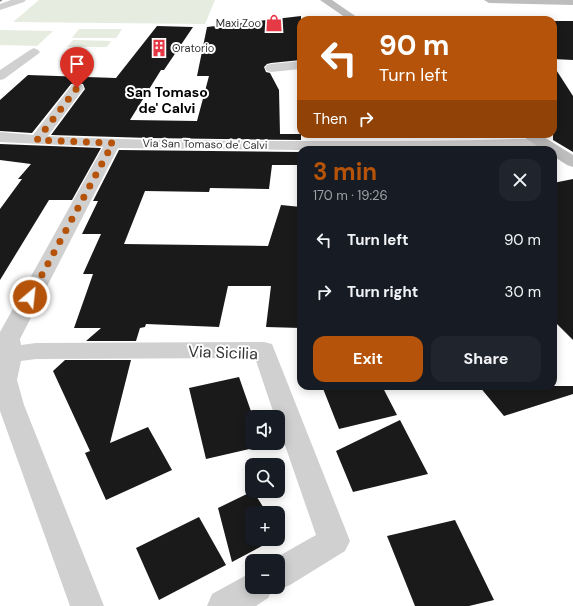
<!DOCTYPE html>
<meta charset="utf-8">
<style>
body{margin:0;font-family:"DM Sans",sans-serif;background:#20242c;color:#f1f3f6;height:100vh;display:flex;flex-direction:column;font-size:15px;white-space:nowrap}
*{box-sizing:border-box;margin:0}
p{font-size:13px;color:#9ea1a6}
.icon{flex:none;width:22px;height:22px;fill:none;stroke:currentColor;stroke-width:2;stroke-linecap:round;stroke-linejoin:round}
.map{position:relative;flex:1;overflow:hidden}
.side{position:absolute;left:297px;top:146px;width:260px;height:244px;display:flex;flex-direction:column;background:#171b24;border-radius:12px;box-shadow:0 2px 10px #0003}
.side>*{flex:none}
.banner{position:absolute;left:297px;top:16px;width:260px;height:122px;border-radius:12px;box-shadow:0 2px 10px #0003;background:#b45309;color:#fff;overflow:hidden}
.fabs{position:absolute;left:245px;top:410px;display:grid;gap:8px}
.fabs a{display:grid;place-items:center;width:40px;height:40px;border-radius:8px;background:#171b24;box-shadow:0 2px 10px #0003;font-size:20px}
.pin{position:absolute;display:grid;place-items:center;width:34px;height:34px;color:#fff;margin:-41px -17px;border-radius:50% 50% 50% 0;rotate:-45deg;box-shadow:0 0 4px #0007}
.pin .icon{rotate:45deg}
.me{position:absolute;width:44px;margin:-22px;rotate:28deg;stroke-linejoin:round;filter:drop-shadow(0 0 3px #0008)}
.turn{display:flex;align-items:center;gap:14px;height:84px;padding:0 16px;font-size:18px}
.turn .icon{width:52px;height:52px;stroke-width:2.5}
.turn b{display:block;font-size:28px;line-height:34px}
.then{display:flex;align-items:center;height:38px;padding:0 16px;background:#0003;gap:8px;font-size:15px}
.round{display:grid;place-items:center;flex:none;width:42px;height:42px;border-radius:12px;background:#20242c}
.overview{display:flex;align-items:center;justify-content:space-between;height:68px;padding:0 16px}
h1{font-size:24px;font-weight:700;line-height:30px;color:#b45309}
.cta{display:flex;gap:8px;margin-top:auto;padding:8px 16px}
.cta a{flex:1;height:46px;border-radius:12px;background:#b45309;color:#fff;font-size:16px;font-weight:700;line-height:46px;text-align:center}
.cta a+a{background:#20242c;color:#f1f3f6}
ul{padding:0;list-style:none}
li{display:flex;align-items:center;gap:12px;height:52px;padding:0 16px}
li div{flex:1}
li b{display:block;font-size:15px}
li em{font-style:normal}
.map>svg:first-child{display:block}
.green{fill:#e6ecdf}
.building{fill:#1a1a1a}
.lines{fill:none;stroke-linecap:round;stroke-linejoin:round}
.street{fill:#d0d0d0;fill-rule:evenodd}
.secondary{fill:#bdbdbd;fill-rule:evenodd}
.rail{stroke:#888;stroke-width:1.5;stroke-dasharray:2 1.5;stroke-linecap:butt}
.route{stroke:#b45309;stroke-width:7;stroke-dasharray:0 12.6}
.labels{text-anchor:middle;stroke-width:4;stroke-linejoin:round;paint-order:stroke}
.far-poi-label{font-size:11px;fill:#333;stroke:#fff;text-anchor:end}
.far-street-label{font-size:11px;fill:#333;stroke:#fff}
.far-district-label{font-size:14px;font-weight:bold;fill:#000;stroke:#fff}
.near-street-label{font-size:16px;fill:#333;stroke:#fff}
</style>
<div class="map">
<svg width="573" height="606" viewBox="0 0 573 606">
<rect width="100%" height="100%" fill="#fff"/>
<!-- green -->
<path class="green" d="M39 0H215L205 24 13 22Z
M79 29H122L116 38H72Z
M0 30 53 31 37 46 0 45Z
M73 40 111 41 107 47H67Z"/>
<!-- building -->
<path class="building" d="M301 16V60L271 63 267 64 264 67 266 72 270 73 279 90 280 134H301V140L149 138 51 135 85 89 83 84 77 83 71 84 32 133 0 131V100L28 75 116 78 157 26 193 27 164 70H161L130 120 197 121 209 76H197L207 27Z
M553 21H573V60L553 59Z
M553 65 573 96V152L553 140Z
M0 144 101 148 72 200H49L0 280V209L22 179H18L31 164 0 160Z
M119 150 301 152V165H272L269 189 210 188 209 192 145 191 124 244 268 246 281 205 301 207V328L266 327 271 286H228L219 327 146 324 145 327 140 328 136 341H86L101 328H74L93 274H83L101 234H82L98 201H93Z
M573 179V340L553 320V183Z
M65 360H131L110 443 148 427 172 470 106 500 85 453 90 451 53 371Z
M239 377 253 417 252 443H261L263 446 206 459 189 388Z
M322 386H382L397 415 339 429Z
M479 386H573V394L504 416Z
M400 420 428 474 353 492 336 451Z
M253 491 267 513H252V539H275L232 562 218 508Z
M199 517 226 565 159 600 136 548Z
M455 520 494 600 469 606H415L387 536Z"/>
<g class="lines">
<!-- street -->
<path class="street" d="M11 0H26L24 2 0 10V4Z
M34 48 38 50 40 52 38 54 4 79 0 80V70L30 50Z
M301 61V69L271 72 267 71 265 68 267 65 271 64Z
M77 84 82 85 84 88 48 136C115 140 183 140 250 141 348 141 445 142 543 138L548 140 551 143 548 146 543 148 450 150H301L118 148 20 339 21 345 36 343 264 342 272 344 350 541 345 551 290 585 278 590 273 588 268 598 256 606H207L212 594 252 572V587H278V561H270L316 535 278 425V417H275L255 358 36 359 21 361 17 380 24 405 104 606H70L0 411V332L103 147 0 142V132L33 135 72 85Z"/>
<!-- secondary -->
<path class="secondary" d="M320 0H332L361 20H349Z
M484 0H573V5L489 3Z
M521 134H539L573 155V167L567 165 553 156V150H543L524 137Z"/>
<!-- rail -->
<path class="rail" d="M0 1 2 0"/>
</g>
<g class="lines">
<!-- route -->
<path class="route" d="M30 297 113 143 37 140 77 88"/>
</g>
<!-- icons -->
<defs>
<g id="shop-bare" transform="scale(1.38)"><path d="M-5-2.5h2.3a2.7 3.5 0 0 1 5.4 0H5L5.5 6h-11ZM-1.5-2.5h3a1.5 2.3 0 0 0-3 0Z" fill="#e63946" stroke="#fff" stroke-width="2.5" paint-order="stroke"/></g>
<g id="building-bare" transform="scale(1.38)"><path d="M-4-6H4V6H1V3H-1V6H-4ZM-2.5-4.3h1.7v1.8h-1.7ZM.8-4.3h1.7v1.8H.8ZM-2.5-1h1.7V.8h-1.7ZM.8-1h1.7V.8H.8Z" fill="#e63946" stroke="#fff" stroke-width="2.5" paint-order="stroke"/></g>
</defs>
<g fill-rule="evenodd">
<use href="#shop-bare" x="274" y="23"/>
<use href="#building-bare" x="159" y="48"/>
</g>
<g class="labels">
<!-- far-poi labels -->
<g class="far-poi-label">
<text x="261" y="27">Maxi Zoo</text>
<text x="172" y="52" text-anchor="start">Oratorio</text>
</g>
<!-- far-street labels -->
<g class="far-street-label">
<text transform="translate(205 144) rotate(1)" y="4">Via San Tomaso de' Calvi</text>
</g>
<!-- far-district labels -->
<g class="far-district-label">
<text x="167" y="97">San Tomaso<tspan x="167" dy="16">de' Calvi</tspan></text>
</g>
<!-- near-street labels -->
<g class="near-street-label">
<text transform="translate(223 352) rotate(2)" y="6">Via Sicilia</text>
</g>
</g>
</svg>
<div class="fabs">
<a><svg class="icon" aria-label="sound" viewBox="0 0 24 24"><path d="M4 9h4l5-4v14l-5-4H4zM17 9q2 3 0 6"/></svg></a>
<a><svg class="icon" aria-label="search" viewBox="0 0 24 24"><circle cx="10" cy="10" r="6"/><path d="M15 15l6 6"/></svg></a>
<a>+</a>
<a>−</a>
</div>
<div class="pin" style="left:77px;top:88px;background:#d93025"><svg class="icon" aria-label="arrive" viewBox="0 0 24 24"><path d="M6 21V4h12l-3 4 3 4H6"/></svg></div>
<svg class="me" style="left:30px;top:297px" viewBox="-20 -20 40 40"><circle r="17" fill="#b45309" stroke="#fff" stroke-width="3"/><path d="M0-11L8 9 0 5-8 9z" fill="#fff"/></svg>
<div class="banner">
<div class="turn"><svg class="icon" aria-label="left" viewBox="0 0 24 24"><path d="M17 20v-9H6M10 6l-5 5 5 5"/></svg><div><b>90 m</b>Turn left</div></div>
<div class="then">Then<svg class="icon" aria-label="right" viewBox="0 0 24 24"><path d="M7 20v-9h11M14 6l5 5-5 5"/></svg></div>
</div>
<section class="side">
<div class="overview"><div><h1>3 min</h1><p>170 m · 19:26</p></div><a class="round"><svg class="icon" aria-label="close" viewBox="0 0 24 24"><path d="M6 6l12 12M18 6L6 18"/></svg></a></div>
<ul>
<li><svg class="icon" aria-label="left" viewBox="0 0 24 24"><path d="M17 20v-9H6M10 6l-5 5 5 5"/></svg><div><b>Turn left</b></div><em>90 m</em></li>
<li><svg class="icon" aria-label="right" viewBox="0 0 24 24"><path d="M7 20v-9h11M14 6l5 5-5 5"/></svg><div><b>Turn right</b></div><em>30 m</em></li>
</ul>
<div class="cta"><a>Exit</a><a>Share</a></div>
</section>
</div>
